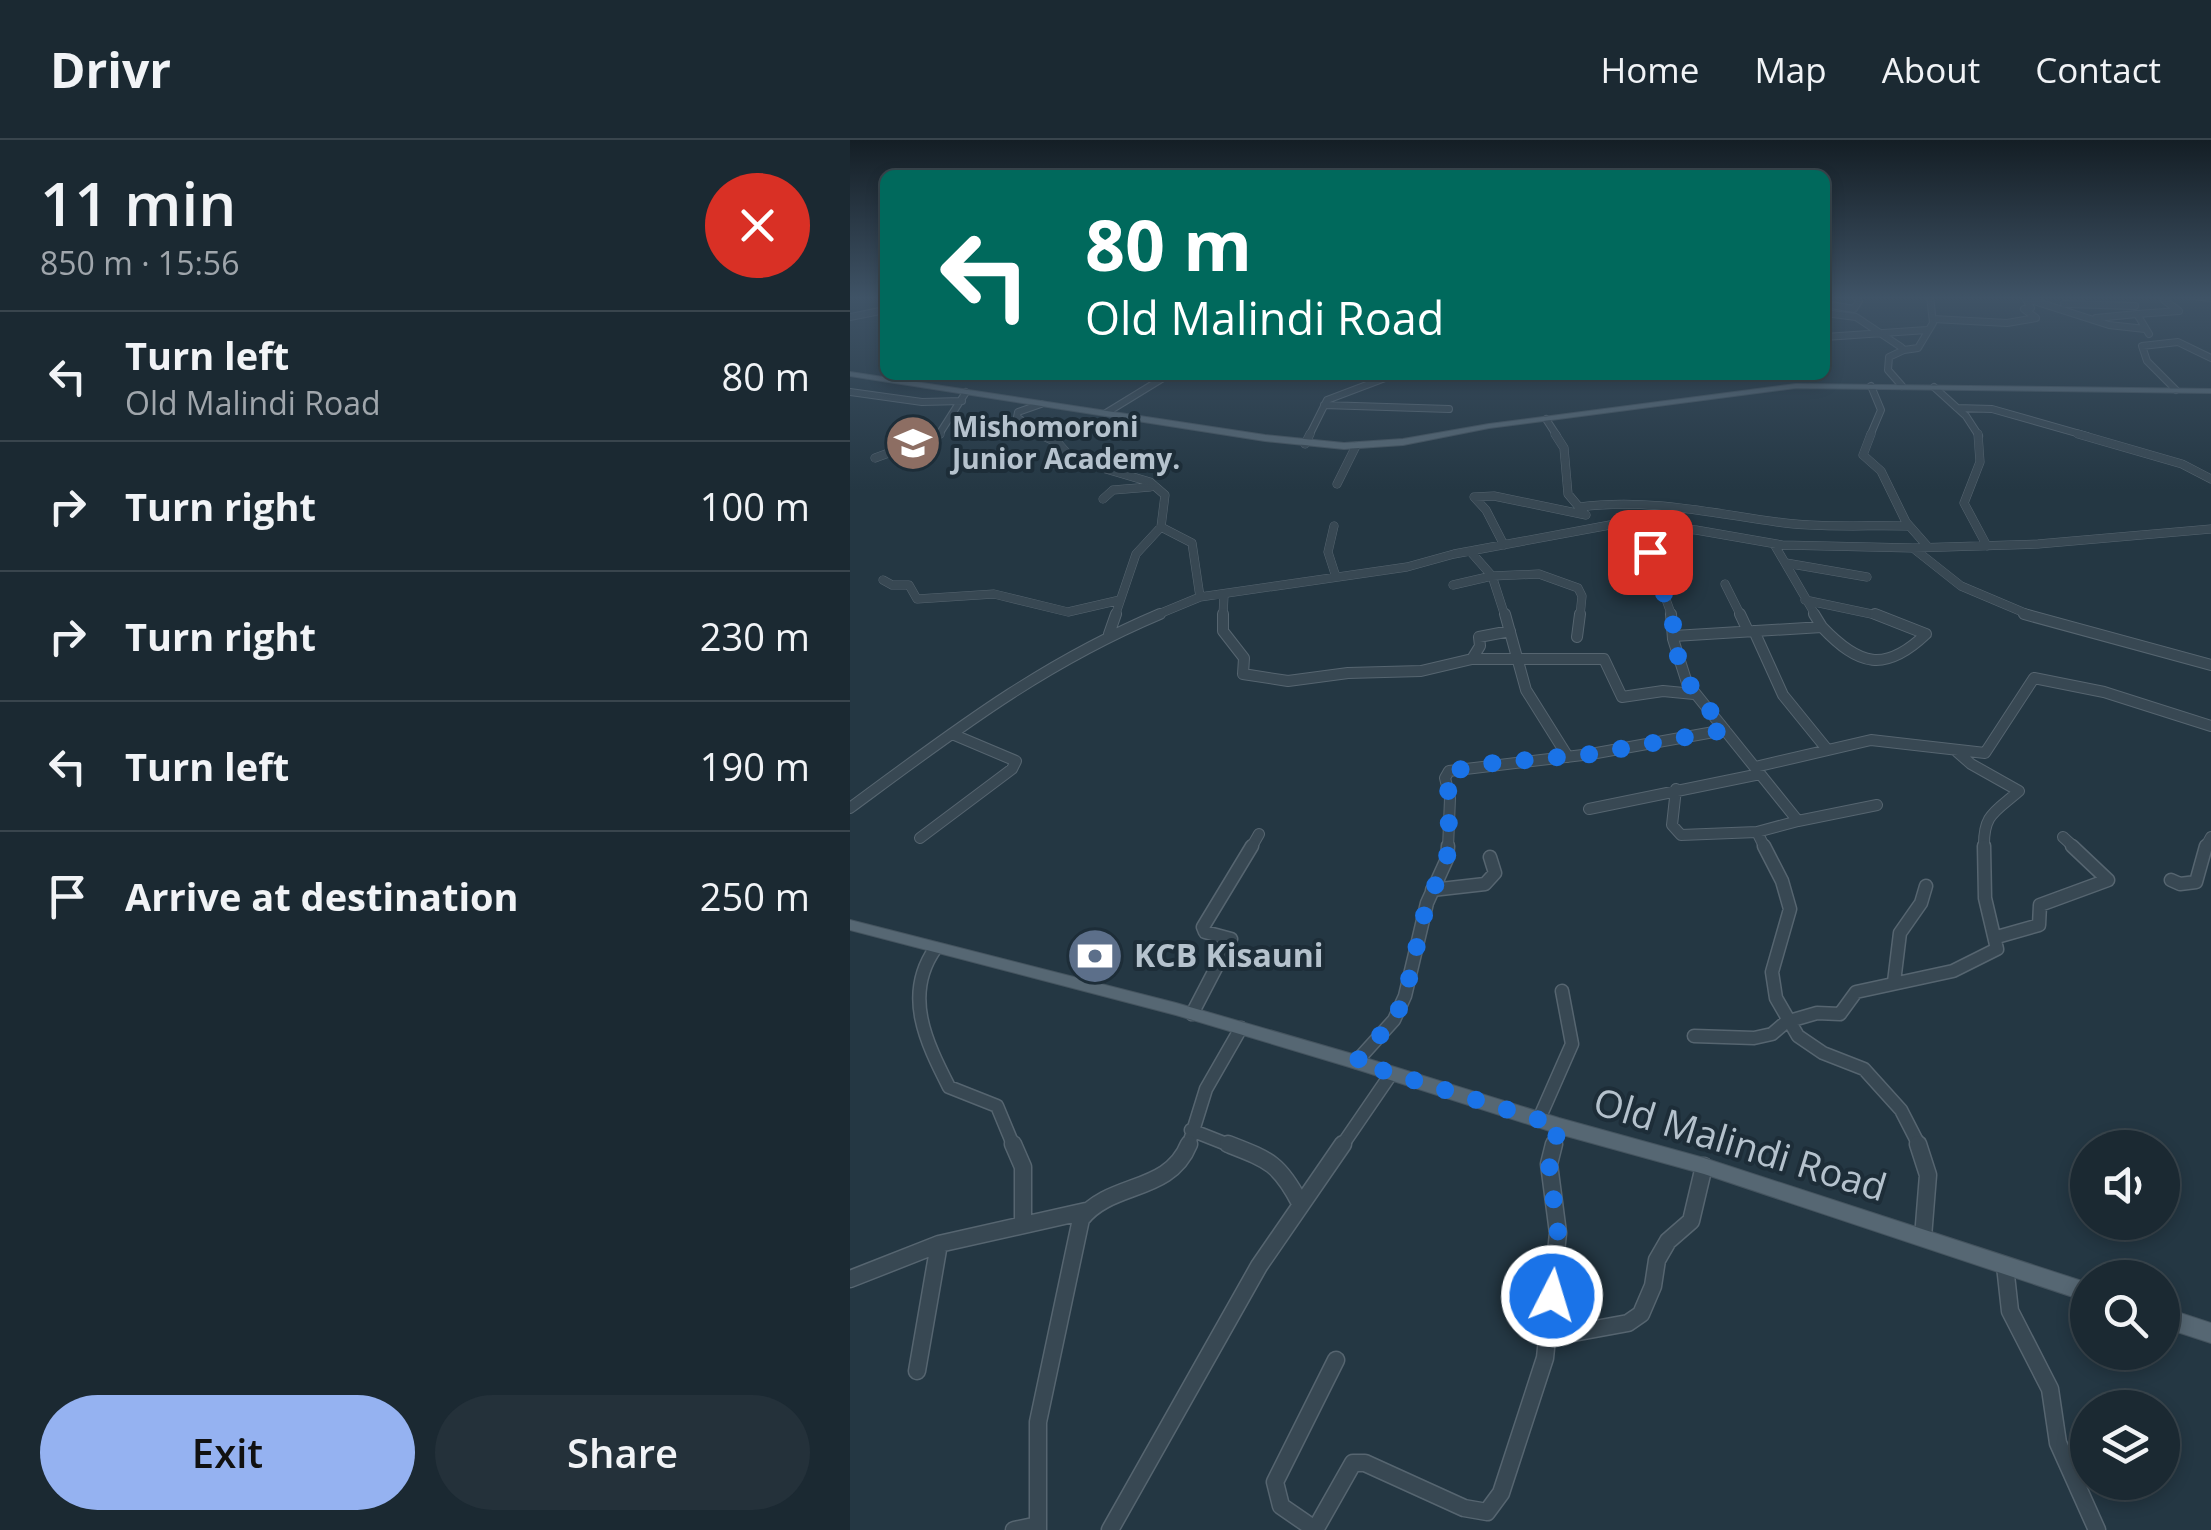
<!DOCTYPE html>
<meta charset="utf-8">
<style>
body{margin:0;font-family:"Open Sans",sans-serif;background:#24313a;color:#f1f3f6;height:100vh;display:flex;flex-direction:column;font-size:38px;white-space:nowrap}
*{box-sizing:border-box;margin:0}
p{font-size:32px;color:#a0a6ac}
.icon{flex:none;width:55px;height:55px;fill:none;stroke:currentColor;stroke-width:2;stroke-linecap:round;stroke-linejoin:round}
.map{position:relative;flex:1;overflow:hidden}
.drawer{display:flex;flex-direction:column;background:#1b2932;width:850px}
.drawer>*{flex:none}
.guide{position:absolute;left:30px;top:30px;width:950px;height:210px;border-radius:15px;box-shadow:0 5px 15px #0003,0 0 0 2px #39454d;background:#00695c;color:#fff;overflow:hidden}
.buttons{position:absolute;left:1220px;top:990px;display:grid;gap:20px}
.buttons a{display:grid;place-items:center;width:110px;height:110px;border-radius:50%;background:#1b2932;box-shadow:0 5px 15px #0003,0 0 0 2px #39454d;font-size:50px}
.pin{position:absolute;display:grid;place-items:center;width:85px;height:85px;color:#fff;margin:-42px;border-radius:20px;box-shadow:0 5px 15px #0006}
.me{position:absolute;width:110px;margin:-55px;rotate:5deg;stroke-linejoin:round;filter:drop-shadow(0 0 8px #0008)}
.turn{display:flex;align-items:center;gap:35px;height:210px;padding:0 40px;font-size:45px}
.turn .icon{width:130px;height:130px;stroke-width:2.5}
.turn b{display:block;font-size:70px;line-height:85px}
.round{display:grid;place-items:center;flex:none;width:105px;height:105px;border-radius:52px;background:#24313a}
.head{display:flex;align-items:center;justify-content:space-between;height:170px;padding:0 40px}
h1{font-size:60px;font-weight:600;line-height:75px}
.primary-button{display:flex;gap:20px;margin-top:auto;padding:20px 40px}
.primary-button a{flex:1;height:115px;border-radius:60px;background:#95b2f1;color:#111;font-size:40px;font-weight:600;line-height:115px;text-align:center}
.primary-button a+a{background:#24313a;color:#f1f3f6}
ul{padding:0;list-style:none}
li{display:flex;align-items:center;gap:30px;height:130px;padding:0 40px;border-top:2px solid #39454d}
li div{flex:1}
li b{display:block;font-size:38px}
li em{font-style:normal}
header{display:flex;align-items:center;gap:60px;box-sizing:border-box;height:140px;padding:0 50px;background:#1b2932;border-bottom:2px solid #39454d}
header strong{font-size:48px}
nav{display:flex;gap:55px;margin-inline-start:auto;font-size:35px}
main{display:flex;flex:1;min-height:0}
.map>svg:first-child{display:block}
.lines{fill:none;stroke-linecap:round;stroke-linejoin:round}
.minor-far4-casing{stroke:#566570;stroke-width:8}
.minor-far3-casing{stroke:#566570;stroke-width:9}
.minor-far2-casing{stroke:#566570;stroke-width:12}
.minor-far1-casing{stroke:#566570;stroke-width:15}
.minor-casing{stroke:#566570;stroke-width:19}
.major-casing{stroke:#45545f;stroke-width:2}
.minor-far4{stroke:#384853;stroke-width:6}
.minor-far3{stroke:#384853;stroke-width:8}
.minor-far2{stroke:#384853;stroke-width:10}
.minor-far1{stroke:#384853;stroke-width:12}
.minor{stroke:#384853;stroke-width:16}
.major{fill:#566773;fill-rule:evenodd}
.route{stroke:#1a73e8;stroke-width:18;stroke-dasharray:0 32.4}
.labels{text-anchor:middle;stroke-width:8;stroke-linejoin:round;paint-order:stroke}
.far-poi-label{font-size:28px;font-weight:bold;fill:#b5c2cd;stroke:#1d2d38;text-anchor:start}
.poi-label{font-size:32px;font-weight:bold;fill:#b5c2cd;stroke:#1d2d38;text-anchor:start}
.near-street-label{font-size:38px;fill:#b5c2cd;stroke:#1d2d38}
</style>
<header>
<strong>Drivr</strong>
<nav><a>Home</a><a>Map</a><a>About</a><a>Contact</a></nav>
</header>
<main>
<section class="drawer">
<div class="head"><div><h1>11 min</h1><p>850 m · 15:56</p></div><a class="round" style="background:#d93025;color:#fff"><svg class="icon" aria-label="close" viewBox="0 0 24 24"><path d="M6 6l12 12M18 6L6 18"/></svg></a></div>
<ul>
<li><svg class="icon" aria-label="left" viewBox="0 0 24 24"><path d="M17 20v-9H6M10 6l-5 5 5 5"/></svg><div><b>Turn left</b><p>Old Malindi Road</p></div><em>80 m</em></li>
<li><svg class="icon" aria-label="right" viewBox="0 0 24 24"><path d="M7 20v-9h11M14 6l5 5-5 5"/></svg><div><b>Turn right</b></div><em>100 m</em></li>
<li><svg class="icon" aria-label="right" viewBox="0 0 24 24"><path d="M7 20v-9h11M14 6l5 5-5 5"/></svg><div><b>Turn right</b></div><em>230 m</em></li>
<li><svg class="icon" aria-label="left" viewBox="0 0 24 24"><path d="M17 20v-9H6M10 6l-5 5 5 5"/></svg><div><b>Turn left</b></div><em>190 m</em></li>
<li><svg class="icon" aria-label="arrive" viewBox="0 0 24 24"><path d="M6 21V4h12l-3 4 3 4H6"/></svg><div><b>Arrive at destination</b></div><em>250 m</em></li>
</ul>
<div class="primary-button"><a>Exit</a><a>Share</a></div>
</section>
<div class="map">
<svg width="1361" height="1390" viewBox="0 0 1361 1390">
<rect width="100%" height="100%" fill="#243743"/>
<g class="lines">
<!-- minor-far4 casing -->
<g class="minor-far4-casing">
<path id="minor-far4" d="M1342 156 1361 158
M975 164 1004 169 1009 161 1005 156
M1214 164 1285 166
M975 173 1006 177 1051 207 1054 210 1039 217 1038 230 1052 246
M0 177 35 170
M1246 178 1287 174
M1083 179 1157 183 1186 178 1174 169 1181 168 1175 158 1259 185 1295 189
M1299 194 1287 174 1329 171 1314 160 1317 156
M975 197 1077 190
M1054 210 1068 208 1083 183 1080 156
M1084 247 1116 276 1129 296
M1326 250 1297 221 1292 206 1328 202 1361 218
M0 252 72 262 112 261
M191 264 168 272 167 277 192 296
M474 265 599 269
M1107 268 1142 269 1237 296
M256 273 318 235
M696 279 707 296
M88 296 116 252
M459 296 477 260 543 235
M1020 296 1031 270 1021 246"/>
</g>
<!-- minor-far3 casing -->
<g class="minor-far3-casing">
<path id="minor-far3" d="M189 294 208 303 222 319 300 342 315 355 311 387 286 414 265 476
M705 294 714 308 718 354 734 373
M1021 294 1013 315 1031 331 1056 382 1078 407
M1128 294 1130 322 1114 363 1137 406
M1228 294 1332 324 1361 339
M455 304 460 294
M25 318 90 294
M487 344 506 306
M253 359 263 350 300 347
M730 367C798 358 861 373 927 382 970 388 1015 385 1058 386
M789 385 822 476
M484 386 478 412 486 437
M311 387 342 403 350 457
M924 404 966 476
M654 405 636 370 624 357 644 356 736 375
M1063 408 1111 446 1182 476
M620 411 642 436 689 434 728 448 732 456 730 476
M936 423 1017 437
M33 440 42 445H59L67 459 144 454 218 472 270 460
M875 444 891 476
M603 445 642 436 655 476
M955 460 1031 476
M304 476 350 457 557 427 604 414 760 385 846 390 932 405 1063 408 1188 404 1361 389
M373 476 374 455"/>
</g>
<!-- minor-far2 casing -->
<g class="minor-far2-casing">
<path id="minor-far2" d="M373 474V491L394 518 393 534 438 541 498 533 571 531 622 519H754L772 557 813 551 844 554
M655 474 676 550 718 617
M821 474 823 499 837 543 948 681 907 692 831 695 822 685 826 649
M890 474 898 491
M1174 474 1361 525
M972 487C1009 526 1035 533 1076 494L1025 474
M904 491 933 555 976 608
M259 494 266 474
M824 496 972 487 964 474
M727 497 730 474
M622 519 630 506 629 497 660 491
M1105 610 1121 624 1169 651C1145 672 1133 674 1134 708
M905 627 1021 600 1135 613 1184 538 1254 552 1361 586
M0 668C103 592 191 524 310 474
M739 669 910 634
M948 681 1027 665
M907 692 915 708
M1213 697 1225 708
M70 698 162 629 166 621 102 594
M401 708 409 694
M598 708 600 658 595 638 599 631 741 614 875 590
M1355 708 1361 697"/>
</g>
<!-- minor-far1 casing -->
<g class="minor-far1-casing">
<path id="minor-far1" d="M914 706 932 741 940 769 922 832 926 858 948 896 973 913 1014 929 1051 970 1070 1007
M1321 740 1330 744 1346 742 1356 706
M582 750 635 744 645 733 640 717
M1147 797 1189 785 1190 765 1258 740 1222 706
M85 809C53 855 76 902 99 947L147 966 164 1007
M1044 842 1050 793 1071 763 1076 746
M342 874 381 799 355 792 353 787 402 706
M844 896 904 898 922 894 936 882 967 873 990 874 1006 852 1103 831 1147 809 1135 758 1134 706
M506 922 544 880 555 856 577 763 597 719 598 706
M689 979 722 904 712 851
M341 990 384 1007
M338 1007 356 949 391 888
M491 1007 541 934
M704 1007 709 986"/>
</g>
<!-- minor casing -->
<g class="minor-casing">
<path id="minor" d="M163 1004 173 1027V1083
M378 1004C419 1020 429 1023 450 1063
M1068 1004 1078 1035 1073 1097
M1155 1126 1160 1171 1200 1249 1208 1303 1247 1390
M0 1139 89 1104 236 1071
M696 1198 778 1183 791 1174 803 1146 807 1120 818 1101 841 1081 854 1026
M67 1231 89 1104
M164 1390 188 1385
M188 1390V1282L231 1079C261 1041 319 1054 339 1004
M260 1390 409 1126 493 1004
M465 1390 503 1323H515L614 1368 637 1372 651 1353 695 1218 708 1093 699 1024 704 1004
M466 1390 431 1366 425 1342 486 1220"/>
</g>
<!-- major casing -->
<g class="major-casing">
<path id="major" d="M0 232 415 295 494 303 553 299 639 284 946 244 1361 249V253L946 248 639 288 553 305 494 309 415 301 0 236Z
M0 780 326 863 506 915 709 978 854 1018 1238 1143V1162L854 1034 709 994 506 929 326 875 0 790Z
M1312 1167 1361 1183V1203L1312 1187Z"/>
</g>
<!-- minor-far4 -->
<use href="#minor-far4" class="minor-far4"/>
<!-- minor-far3 -->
<use href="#minor-far3" class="minor-far3"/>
<!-- minor-far2 -->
<use href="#minor-far2" class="minor-far2"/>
<!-- minor-far1 -->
<use href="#minor-far1" class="minor-far1"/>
<!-- minor -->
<use href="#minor" class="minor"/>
<!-- major -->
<use href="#major" class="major"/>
</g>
<!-- sky -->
<linearGradient id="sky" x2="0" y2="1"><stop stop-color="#141e25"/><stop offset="0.45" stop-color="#3f5366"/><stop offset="1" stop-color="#3f5366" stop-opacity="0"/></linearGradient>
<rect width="1361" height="350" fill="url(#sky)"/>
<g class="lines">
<!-- route -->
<path class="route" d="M702 1156 708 1093 699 1024 709 986 506 922 544 880 555 856 577 763 597 720 600 658 595 638 599 632 634 624 742 614 875 590 834 537 823 499V480L800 412"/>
</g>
<!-- icons -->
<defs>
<g id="school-disc" transform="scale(2.875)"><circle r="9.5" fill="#8d6e63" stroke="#1d2d38"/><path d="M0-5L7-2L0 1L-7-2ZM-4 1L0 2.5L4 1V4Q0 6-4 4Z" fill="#fff"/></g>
<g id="bank-disc" transform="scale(2.875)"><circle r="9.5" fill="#5c6f8a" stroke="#1d2d38"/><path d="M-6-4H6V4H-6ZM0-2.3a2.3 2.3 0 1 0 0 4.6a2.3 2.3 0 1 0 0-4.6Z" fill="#fff"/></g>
</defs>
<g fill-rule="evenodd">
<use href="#school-disc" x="63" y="303"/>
<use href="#bank-disc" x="245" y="816"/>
</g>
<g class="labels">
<!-- far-poi labels -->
<g class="far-poi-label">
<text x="102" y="297">Mishomoroni<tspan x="102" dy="32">Junior Academy.</tspan></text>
</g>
<!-- poi labels -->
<g class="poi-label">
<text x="284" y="827">KCB Kisauni</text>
</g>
<!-- near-street labels -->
<g class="near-street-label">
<text transform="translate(890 1005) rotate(17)" y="13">Old Malindi Road</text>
</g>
</g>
</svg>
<div class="buttons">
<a><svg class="icon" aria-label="sound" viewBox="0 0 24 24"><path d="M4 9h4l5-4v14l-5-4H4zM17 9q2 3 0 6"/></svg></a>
<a><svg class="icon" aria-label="search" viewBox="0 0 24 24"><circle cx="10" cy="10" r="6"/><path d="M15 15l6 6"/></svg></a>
<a><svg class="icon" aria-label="layers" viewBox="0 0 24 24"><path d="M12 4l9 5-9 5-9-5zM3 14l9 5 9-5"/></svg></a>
</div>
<div class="pin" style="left:800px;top:412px;background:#d93025"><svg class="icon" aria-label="arrive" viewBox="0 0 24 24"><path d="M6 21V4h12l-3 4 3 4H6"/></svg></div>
<svg class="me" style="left:702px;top:1156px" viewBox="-20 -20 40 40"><circle r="17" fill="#1a73e8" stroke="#fff" stroke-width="3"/><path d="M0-11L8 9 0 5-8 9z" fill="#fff"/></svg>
<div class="guide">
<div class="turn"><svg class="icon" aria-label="left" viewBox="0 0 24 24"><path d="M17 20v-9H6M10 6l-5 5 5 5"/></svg><div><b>80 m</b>Old Malindi Road</div></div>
</div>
</div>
</main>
